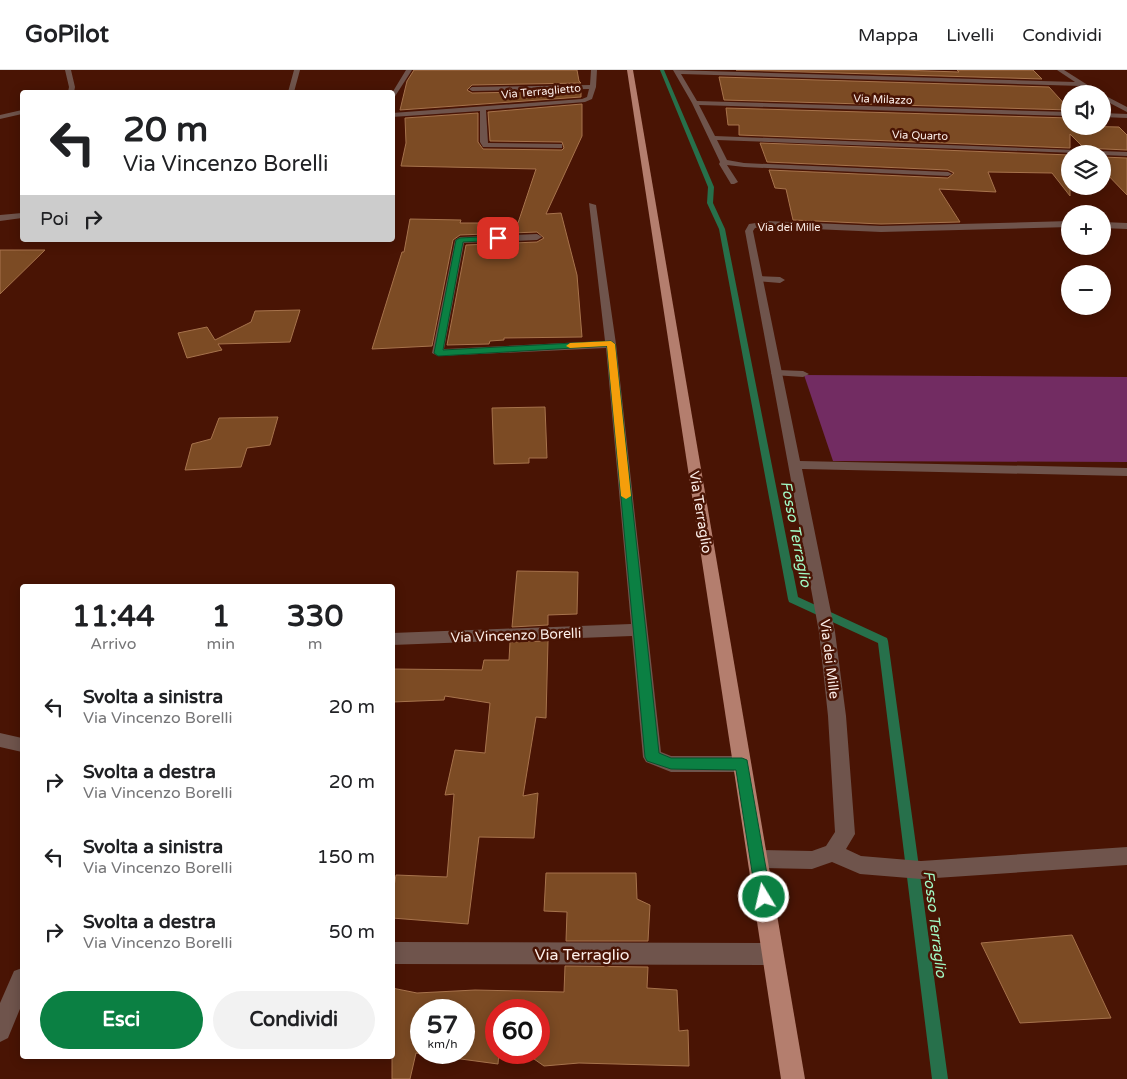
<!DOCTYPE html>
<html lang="it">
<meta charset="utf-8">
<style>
body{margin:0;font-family:"Varela Round",sans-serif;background:#f2f2f2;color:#202124;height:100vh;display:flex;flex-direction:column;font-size:19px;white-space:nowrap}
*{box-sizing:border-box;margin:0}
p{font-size:16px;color:#757577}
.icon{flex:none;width:28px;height:28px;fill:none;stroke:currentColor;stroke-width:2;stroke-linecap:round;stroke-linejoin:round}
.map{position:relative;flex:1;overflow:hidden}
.sheet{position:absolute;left:20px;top:514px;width:375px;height:475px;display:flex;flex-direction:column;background:#fff;border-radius:5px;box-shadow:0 2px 12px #0003}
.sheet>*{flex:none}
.hud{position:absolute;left:20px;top:20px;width:375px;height:152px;border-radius:5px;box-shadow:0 2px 12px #0003;background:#fff;color:#202124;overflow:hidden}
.controls{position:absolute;left:1061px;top:15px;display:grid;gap:10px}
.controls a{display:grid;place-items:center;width:50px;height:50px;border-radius:50%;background:#fff;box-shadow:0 2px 12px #0003;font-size:25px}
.speed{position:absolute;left:410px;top:929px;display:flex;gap:10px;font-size:25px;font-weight:700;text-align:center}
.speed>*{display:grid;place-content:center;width:65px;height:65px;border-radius:50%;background:#fff;box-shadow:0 2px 12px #0003;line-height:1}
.speed small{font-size:12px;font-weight:400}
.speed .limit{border:8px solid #d22;background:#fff;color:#111}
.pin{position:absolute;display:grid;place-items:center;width:42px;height:42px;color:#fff;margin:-21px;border-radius:10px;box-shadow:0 2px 8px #0006}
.me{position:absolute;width:55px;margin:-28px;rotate:351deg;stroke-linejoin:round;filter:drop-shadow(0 0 4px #0008)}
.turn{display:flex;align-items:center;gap:18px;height:105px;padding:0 20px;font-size:22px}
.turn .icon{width:65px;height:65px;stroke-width:2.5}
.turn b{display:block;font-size:35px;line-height:42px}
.then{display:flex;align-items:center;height:48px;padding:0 20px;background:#0003;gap:10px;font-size:19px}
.eta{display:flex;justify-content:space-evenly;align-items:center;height:85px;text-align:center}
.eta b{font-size:30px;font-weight:700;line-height:35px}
.button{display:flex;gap:10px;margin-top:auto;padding:10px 20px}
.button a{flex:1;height:58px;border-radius:30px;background:#0b8043;color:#fff;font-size:20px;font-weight:700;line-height:58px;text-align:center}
.button a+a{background:#f2f2f2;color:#202124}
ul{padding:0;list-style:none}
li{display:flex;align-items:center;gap:15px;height:75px;padding:0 20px}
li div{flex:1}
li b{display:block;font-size:19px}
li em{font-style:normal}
header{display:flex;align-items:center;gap:30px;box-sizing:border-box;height:70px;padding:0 25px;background:#fff;border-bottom:1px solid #e0e0e0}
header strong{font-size:24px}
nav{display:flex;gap:28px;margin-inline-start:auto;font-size:18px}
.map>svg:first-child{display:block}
.green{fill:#722c62}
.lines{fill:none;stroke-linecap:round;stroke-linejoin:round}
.stream{fill:#27704b;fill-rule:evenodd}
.building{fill:#7c4b24;stroke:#a7734c;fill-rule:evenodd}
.service{fill:#6f544c;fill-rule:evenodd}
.minor{fill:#6f544c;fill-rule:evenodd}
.primary{fill:#b47e6e;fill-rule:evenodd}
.route{fill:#0b8043;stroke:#07532c}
.slow{fill:#f59e0b}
.labels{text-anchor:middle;stroke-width:5;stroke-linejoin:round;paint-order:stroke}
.far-street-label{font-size:11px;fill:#fbede8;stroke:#491404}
.street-label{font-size:14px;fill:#fbede8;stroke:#491404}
.water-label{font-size:15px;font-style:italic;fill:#a2fbc6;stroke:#491404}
.near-street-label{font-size:16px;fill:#fbede8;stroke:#491404}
</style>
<header>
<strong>GoPilot</strong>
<nav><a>Mappa</a><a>Livelli</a><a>Condividi</a></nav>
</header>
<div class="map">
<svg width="1127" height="1009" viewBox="0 0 1127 1009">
<rect width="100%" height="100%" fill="#491404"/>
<!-- green -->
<path class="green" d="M804 305 1127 307V392L833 391Z"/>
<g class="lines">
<!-- stream -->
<path class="stream" d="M660 0H664L714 117 713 133 725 159 798 527 887 568 888 571 948 1009H932L878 573 789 532 788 529 719 159 707 133 708 117Z"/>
</g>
<!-- building -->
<path class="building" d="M414 0H577L579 11 581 13 472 15 467 20 472 23 581 21V27L400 40 407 11Z
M736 0H900L959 2 957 0H1033L1042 9Z
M719 7 1049 17 1070 40 724 30Z
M582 34V66L546 144 561 143 577 205 582 267 504 268V270L490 271 489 274 447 275 466 175 537 172 544 168 537 162 460 165 453 170 432 276 372 279 402 182H404L410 149 461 150 460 153H518L536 99 401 96 406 73 405 48 478 43V72L483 79 562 80 564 78 562 72 490 71 488 42Z
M726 38 1070 48V56L1119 57 1127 65V80L1084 78 1070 64V78L739 65V55H728Z
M760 73 1070 85V126L1052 103 988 102 996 122 939 119 960 152 881 154 793 150 786 119 775 118 769 100 948 108 954 103 948 100 767 92Z
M1102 87 1127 88V125L1102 99Z
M0 180H45L0 224Z
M300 240 290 272 218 274 222 280 187 288 178 263 207 257 215 270 251 252 255 241Z
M545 337 547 388H529V393L494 394 492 338Z
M278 347 270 375 247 378 241 397 185 400 192 374 211 369 219 348Z
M517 501 578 502 577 544 548 545V555L512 557Z
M548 571 546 648 536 647 523 726 538 723 534 768 479 767 468 854 392 848V828L396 805 447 807 454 724 445 725 455 680 485 683 490 633 445 626 444 630 392 632V599L482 600 484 590H509L510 572Z
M546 803H636L637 829 650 835 648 871H566L567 842 544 841Z
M1072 865 1111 948 1020 953 981 873Z
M565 896 648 897 647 918 677 920 679 961 688 960 689 996 579 993 544 996 524 982H539V940H496V982H499L498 994 416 983 410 1009H392V918L417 923 475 920 564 922ZM421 940H464V982H421Z"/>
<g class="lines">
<!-- service -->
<path class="service" d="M65 0H71L75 17 74 22H68L69 17Z
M22 40V44L0 49V45Z
M759 206 780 207 785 210 780 213 756 211V207Z
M777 300 803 301 809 304 803 307 773 305 771 303Z"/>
<!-- minor -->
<path class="minor" d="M294 0H300L294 22H288Z
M406 0H412L392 31V23Z
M591 0H597L596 17 592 29 585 32 486 40 488 73 562 74V78H559L483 77 480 72V41L392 47V43L582 29 587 27 589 19 472 21 469 19 472 17 590 15Z
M673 0 1075 12 1057 0H1064L1102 24H1094L1081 16 681 4 697 31 1070 42V46L699 35 715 66 1127 82V86L1102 85V84L717 70 727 90 744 93 948 102 952 104 948 106 744 97 727 95 738 112 734 114H731L719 94 720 92 692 33Z
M1102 24 1127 37V42L1102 29Z
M1102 43 1127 44V48L1102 47Z
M589 133 596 135 616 274 661 682 671 686H742L748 689 751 694 748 699 742 702H671L646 692 643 687 632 566 392 575V563L631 554 606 278 438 286 432 283 455 170 460 167 537 164 542 167 537 170 464 173 444 279 605 271Z
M22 143V148L0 151V145Z
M768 151 881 156 1070 151V157L881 162 768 157 755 158 753 161 800 391 1127 398V406L802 399 835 562 846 646 855 764 846 779 861 786 921 791 1127 777V795L921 809 860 804 832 792 812 799 758 798 751 795 748 789 751 783 758 780 812 781 826 776 835 762 828 646 819 562 745 161 749 154Z
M1102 152 1127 153V159L1102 158Z
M0 663 22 668V682L0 677Z
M392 872 772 873 780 876 783 884 780 892 772 895 392 894Z
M22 898V934L8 968 0 972V933L14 901Z"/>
<!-- primary -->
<path class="primary" d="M627 0H633L805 1009H781Z"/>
</g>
<!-- route -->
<path class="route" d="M498 166 502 168 501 170 463 172 443 280 611 271 615 274 659 683 671 688H742L747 690 771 827 769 832 764 835 758 832 756 827 736 700 671 699 647 691 645 687 607 276 438 286 434 283 456 170 460 168Z"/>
<!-- slow -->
<path class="slow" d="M611 271 615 274 631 426 626 429 621 426 607 276 570 278 566 276 570 273Z"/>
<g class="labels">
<!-- far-street labels -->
<g class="far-street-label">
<text transform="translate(541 21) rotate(-5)" y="4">Via Terraglietto</text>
<text transform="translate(883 29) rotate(2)" y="4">Via Milazzo</text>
<text transform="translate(920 65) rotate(2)" y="4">Via Quarto</text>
<text x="789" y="161">Via dei Mille</text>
</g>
<!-- street labels -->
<g class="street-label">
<text transform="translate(701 442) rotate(81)" y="5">Via Terraglio</text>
<text transform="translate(516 565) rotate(-2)" y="5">Via Vincenzo Borelli</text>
<text transform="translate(830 589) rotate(83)" y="5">Via dei Mille</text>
</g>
<!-- water labels -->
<g class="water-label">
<text transform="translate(796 464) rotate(79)" y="5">Fosso Terraglio</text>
<text transform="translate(935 854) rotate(83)" y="5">Fosso Terraglio</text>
</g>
<!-- near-street labels -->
<g class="near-street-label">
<text x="582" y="890">Via Terraglio</text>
</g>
</g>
</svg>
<div class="controls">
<a><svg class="icon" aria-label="sound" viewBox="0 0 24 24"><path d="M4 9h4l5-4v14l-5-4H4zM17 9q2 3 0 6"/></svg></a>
<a><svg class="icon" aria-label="layers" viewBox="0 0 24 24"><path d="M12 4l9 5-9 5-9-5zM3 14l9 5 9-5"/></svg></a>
<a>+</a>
<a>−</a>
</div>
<div class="speed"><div>57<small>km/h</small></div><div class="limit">60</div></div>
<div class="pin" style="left:498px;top:168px;background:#d93025"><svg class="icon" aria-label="arrive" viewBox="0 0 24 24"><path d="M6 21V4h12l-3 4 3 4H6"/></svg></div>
<svg class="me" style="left:764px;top:827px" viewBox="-20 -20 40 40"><circle r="17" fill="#0b8043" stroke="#fff" stroke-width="3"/><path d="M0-11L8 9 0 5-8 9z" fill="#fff"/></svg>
<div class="hud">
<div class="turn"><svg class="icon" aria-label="left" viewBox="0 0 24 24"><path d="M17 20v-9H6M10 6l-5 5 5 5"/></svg><div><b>20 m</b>Via Vincenzo Borelli</div></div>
<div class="then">Poi<svg class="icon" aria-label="right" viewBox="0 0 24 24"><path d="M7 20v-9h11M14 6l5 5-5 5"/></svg></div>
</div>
<section class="sheet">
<div class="eta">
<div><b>11:44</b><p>Arrivo</p></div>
<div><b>1</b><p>min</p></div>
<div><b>330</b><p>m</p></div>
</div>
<ul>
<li><svg class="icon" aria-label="left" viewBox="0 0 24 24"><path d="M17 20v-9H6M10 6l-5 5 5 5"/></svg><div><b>Svolta a sinistra</b><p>Via Vincenzo Borelli</p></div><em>20 m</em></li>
<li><svg class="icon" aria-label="right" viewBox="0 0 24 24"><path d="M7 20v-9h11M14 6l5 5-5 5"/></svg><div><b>Svolta a destra</b><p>Via Vincenzo Borelli</p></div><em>20 m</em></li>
<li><svg class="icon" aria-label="left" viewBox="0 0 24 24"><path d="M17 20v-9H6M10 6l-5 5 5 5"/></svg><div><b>Svolta a sinistra</b><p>Via Vincenzo Borelli</p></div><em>150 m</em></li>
<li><svg class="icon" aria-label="right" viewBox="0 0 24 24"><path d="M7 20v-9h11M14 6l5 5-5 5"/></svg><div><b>Svolta a destra</b><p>Via Vincenzo Borelli</p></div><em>50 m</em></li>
</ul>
<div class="button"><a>Esci</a><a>Condividi</a></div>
</section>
</div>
